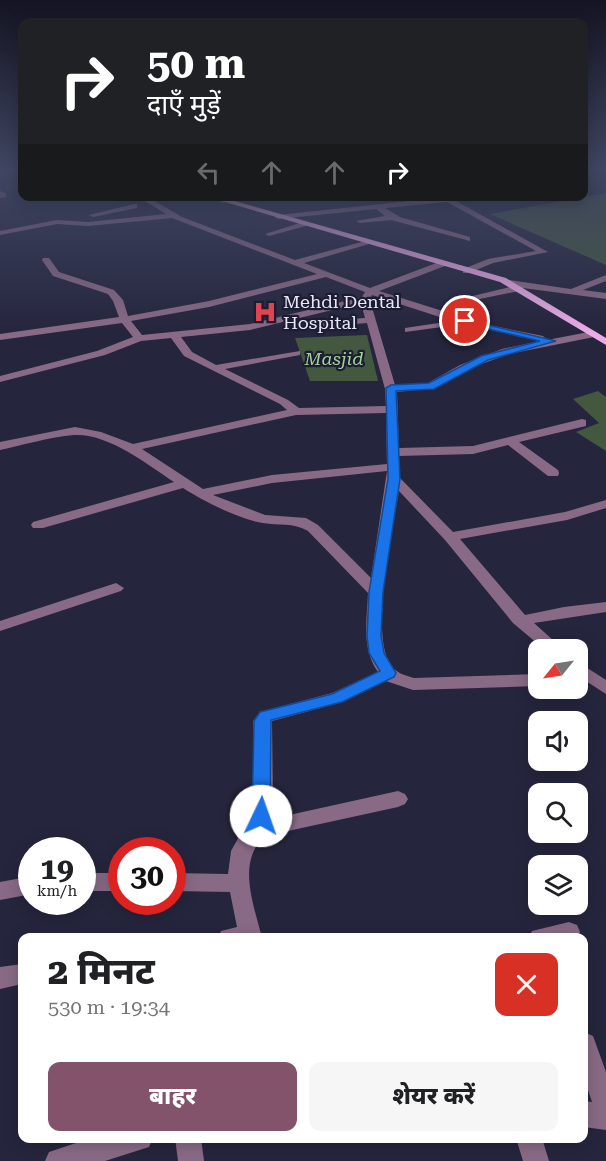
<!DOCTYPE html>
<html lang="hi">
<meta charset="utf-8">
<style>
body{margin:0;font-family:"Roboto Serif","Noto Sans Devanagari",serif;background:#f6f6f6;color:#202124;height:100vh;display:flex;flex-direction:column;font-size:22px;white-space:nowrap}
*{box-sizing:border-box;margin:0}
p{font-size:20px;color:#757577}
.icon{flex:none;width:33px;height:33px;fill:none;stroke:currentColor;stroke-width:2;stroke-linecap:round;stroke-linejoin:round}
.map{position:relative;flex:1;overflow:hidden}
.details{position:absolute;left:18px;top:933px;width:570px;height:210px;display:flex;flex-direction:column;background:#fff;border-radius:12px;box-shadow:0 3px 15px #0003}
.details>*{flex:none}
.banner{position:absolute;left:18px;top:18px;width:570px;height:183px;border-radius:12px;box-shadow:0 3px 15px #0003;background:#202124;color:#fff;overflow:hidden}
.needle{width:39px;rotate:240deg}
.buttons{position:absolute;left:528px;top:639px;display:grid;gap:12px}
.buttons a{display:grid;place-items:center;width:60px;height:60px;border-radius:12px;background:#fff;box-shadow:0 3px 15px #0003;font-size:30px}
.speed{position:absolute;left:18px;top:837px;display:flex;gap:12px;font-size:30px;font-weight:700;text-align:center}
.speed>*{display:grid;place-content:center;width:78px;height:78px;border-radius:50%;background:#fff;box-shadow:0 3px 15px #0003;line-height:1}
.speed small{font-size:15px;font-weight:400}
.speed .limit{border:9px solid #d22;background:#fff;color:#111}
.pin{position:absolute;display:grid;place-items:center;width:51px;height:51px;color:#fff;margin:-26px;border:3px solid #fff;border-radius:50%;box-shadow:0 2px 6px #0007}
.me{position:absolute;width:66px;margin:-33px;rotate:3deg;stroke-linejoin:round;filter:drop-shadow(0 0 4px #0008)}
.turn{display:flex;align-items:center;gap:21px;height:126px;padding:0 30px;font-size:27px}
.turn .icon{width:78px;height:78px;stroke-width:2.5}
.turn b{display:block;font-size:42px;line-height:51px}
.lanes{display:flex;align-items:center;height:57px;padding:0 30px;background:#0003;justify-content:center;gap:30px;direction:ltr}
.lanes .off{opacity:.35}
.round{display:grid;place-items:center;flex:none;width:63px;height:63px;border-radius:12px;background:#f6f6f6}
.headline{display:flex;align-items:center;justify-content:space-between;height:102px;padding:0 30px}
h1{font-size:36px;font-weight:800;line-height:45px}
.button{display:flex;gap:12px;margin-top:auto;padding:12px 30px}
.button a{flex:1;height:69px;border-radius:12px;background:#83526b;color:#fff;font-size:24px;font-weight:800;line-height:69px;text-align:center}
.button a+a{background:#f6f6f6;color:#202124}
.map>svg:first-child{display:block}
.green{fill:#44583f}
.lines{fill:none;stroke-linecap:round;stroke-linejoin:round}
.minor{fill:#896a86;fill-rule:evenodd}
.major{fill:#eaabe6;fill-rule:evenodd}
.route{fill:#1a73e8;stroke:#114b97;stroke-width:1.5}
.labels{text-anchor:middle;stroke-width:4.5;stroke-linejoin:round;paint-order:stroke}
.far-poi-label{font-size:18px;fill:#e6e7f7;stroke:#1c1c33;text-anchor:start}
.far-park-label{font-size:18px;font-style:italic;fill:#a3d398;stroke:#1c1c33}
</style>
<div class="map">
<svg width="606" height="1161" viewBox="0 0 606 1161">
<rect width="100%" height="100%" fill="#25253d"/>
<!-- green -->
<path class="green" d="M606 193V265L490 214Z
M367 335 378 381H310L295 338Z
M598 391 606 397V451L576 432 599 423 573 399Z"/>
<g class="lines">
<!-- minor -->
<path class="minor" d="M0 191 6 193V197L0 198Z
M137 196H146L182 217 295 260 369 240V244L304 263 370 288 439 262H445V266L379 291 484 324 543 336 547 340 594 331 599 334 594 337 509 354 468 369 435 388 397 392 399 448 473 446 582 419 586 420V426L519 442 558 470 559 473 558 476H548L508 445 473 454 399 456 400 478 453 532 565 512 606 500V508L567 520 460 539 525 615 564 607 606 602V612L534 623 564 650H545L513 623 445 540 399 491C393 528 369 636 391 665 396 673 404 675 414 678L538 674V686L413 690 386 681 343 702 272 721 273 804 271 819 398 791 405 794 408 799 405 804 398 807 265 836C236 862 254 905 262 938H218L221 931 237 927 230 892 172 891V873L228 874 231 851 241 833 250 825 253 804V721L260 712 332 693 378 672C361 649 367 619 368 593L308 531C293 522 279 526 263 523 241 520 201 500 183 488L43 528H33L31 525 33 522 174 482C147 464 108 433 74 435 49 437 24 445 0 450V442L75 427 101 432 133 444 287 410 280 404 184 356 171 338 141 341 105 355 0 382V376L97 351 133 337 122 323 0 340V334L119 317 113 301 108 294 53 276 42 260 43 258H49L59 272 114 290 123 300 128 316 209 301 317 274 172 218 88 226 57 224 0 235V231L57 220 88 222 166 214ZM326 277 365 292 362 297 250 324 142 335 131 321 209 307ZM372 295 452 321 405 328V332L464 324 540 341 502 349 460 365 428 383 395 385 371 304 370 299ZM361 303 365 318 321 321 316 324 321 327 367 323 385 389 386 406 299 408 288 400 225 369 300 355V351L216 365 192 352 181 337 250 330ZM386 413 387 464 272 475 203 489 142 449 296 415ZM387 471 371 578 318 525 306 518 265 515 213 495 272 483Z
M231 196H244L223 203 219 201Z
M456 196H486L456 201 548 252 493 263 469 273H463V269L488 259 536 251 447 202 385 208 400 217 470 237V241L391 220 360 223 356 221 385 216 376 209 278 219 274 217 278 215Z
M134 204H137V208L93 217 89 215Z
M303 222H306V226L269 236 265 234Z
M606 275V281L583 290 606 293V299L523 288 519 291 465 302 460 299 514 286 506 285V281L509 280 571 289Z
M116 583 124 588 121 591 0 631V621Z
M578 662 606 680V694L578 676Z
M82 873H122V891H82Z
M32 876V894L0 900V882Z
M569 922 577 925 580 932 577 938H529L532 931Z
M22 964V984L0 989V967Z
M584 1032 593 1036 606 1072V1130L584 1127V1101L592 1102 584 1078Z
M91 1138H153L149 1147 105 1161H45L49 1152Z
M175 1138H201L204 1161H178Z
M516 1138H542L549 1161H523Z"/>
<!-- major -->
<path class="major" d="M204 196H217L506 278 606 338V345L500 282Z"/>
</g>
<!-- sky -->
<linearGradient id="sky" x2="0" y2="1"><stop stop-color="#141422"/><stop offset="0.51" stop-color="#404662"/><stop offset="1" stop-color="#404662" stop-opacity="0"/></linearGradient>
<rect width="606" height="333" fill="url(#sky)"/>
<!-- route -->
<path class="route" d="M462 319 556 341 488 360 434 389 396 391 400 479 383 592 381 636 384 653 396 673 394 677 342 702 271 720 270 816 267 821 261 823 255 821 252 816 254 721 260 712 332 694 380 671 369 653 367 636 369 592 388 479 386 388 391 385 429 383 481 356 540 341 462 323Z"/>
<!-- icons -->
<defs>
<g id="hospital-bare" transform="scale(1.8)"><path d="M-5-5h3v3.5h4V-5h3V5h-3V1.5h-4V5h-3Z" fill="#e0444e" stroke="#1c1c33" stroke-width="2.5" paint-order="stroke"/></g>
</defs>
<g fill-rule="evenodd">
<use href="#hospital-bare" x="265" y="312"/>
</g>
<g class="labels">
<!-- far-poi labels -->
<g class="far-poi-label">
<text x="283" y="308">Mehdi Dental<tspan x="283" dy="21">Hospital</tspan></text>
</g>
<!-- far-park labels -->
<g class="far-park-label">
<text x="334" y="365">Masjid</text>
</g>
</g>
</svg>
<div class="buttons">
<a><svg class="needle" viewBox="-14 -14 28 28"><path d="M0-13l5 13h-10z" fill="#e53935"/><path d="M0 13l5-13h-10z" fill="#757577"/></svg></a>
<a><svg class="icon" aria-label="sound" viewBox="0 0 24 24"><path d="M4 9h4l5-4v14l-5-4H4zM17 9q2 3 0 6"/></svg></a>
<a><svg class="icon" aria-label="search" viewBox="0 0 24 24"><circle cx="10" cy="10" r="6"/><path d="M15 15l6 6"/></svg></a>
<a><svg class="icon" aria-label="layers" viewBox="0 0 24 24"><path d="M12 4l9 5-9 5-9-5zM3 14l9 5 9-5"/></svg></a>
</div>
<div class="speed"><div>19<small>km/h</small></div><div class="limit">30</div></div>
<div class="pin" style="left:465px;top:321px;background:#d93025"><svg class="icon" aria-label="arrive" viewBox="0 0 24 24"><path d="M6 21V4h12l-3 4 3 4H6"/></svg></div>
<svg class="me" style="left:261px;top:816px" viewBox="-20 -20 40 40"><circle r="19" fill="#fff"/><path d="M0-13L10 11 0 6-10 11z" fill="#1a73e8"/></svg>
<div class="banner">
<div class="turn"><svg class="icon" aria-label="right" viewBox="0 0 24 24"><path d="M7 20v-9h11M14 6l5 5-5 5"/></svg><div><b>50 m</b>दाएँ मुड़ें</div></div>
<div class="lanes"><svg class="icon off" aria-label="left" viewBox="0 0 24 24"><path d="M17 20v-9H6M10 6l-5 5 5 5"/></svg><svg class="icon off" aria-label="ahead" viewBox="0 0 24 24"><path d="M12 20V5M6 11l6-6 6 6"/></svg><svg class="icon off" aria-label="ahead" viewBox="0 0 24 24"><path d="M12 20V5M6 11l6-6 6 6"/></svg><svg class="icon" aria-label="right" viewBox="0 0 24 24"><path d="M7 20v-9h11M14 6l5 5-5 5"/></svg></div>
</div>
<section class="details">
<div class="headline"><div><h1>2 मिनट</h1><p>530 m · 19:34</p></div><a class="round" style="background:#d93025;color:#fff"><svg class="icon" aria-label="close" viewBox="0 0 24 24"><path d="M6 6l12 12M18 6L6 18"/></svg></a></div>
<div class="button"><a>बाहर</a><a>शेयर करें</a></div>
</section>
</div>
